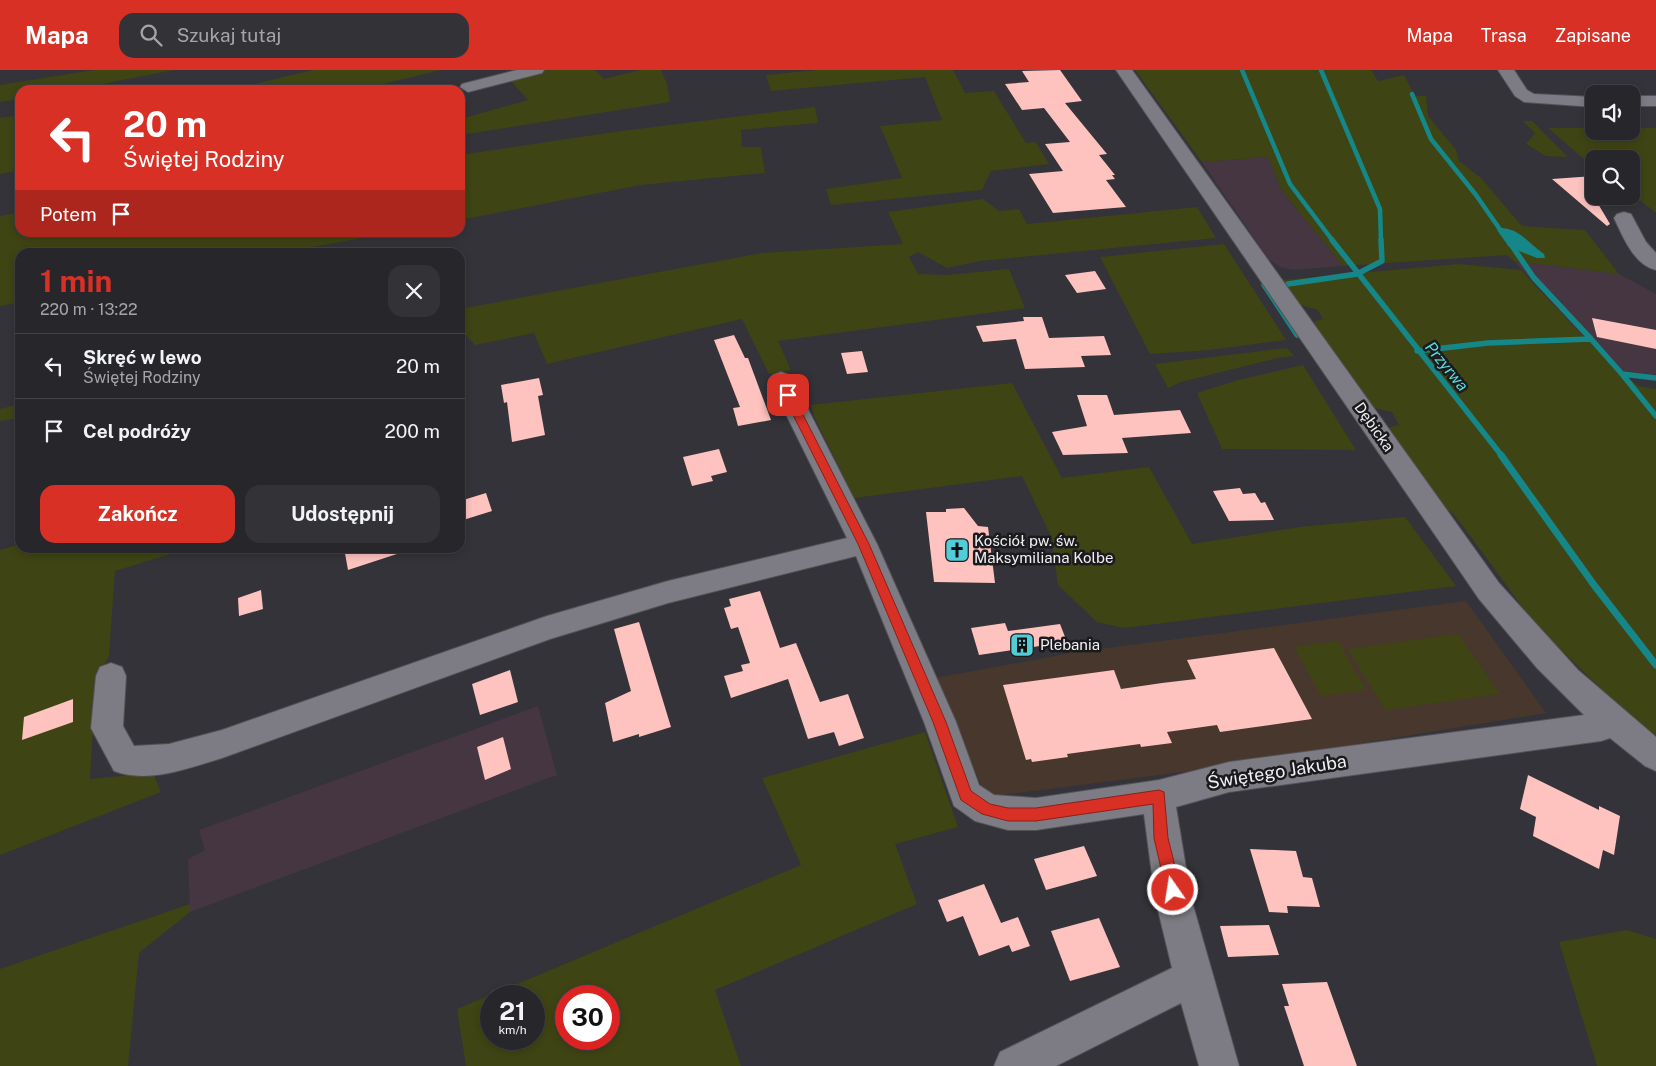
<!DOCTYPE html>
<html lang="pl">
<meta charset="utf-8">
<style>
body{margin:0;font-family:"Public Sans",sans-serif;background:#323237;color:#f1f3f6;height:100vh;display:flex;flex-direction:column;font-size:19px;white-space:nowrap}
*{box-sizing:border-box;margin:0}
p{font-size:16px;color:#a4a5a9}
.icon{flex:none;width:28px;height:28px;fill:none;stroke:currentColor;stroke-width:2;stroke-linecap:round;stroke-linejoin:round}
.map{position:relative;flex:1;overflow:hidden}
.sheet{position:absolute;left:15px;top:178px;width:450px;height:305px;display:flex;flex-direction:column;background:#26262b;border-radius:15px;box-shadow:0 2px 8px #0003,0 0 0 1px #424347}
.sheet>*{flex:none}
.banner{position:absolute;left:15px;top:15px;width:450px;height:152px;border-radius:15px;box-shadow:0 2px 8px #0003,0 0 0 1px #424347;background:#d93025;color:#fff;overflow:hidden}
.buttons{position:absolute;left:1585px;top:15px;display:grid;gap:10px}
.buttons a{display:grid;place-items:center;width:55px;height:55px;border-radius:10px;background:#26262b;box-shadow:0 2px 8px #0003,0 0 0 1px #424347;font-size:25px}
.speed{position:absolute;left:480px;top:915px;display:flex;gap:10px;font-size:25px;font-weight:700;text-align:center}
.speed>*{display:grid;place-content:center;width:65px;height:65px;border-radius:50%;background:#26262b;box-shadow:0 2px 8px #0003,0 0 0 1px #424347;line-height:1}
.speed small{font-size:12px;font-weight:400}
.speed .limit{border:8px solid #d22;background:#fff;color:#111}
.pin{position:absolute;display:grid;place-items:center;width:42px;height:42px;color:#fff;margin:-21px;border-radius:10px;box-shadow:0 2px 8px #0006}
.me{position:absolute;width:55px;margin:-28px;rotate:347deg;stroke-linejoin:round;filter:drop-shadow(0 0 4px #0008)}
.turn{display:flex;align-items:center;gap:18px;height:105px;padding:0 25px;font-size:22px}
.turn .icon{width:65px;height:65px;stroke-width:2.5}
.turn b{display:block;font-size:35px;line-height:42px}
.then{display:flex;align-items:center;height:48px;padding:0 25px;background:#0003;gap:10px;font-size:19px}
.round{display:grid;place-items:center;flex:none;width:52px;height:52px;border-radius:15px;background:#323237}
.summary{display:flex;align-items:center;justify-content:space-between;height:85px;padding:0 25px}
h1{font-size:30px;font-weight:700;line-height:38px;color:#d93025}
.cta{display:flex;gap:10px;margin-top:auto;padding:10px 25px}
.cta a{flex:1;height:58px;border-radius:15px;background:#d93025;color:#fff;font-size:20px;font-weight:700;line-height:58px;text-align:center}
.cta a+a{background:#323237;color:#f1f3f6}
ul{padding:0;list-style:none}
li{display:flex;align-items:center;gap:15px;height:65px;padding:0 25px;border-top:1px solid #424347}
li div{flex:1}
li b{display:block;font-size:19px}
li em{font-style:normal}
header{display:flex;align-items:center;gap:30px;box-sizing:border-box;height:70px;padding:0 25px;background:#d93025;color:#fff}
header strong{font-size:24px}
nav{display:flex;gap:28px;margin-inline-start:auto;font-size:18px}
.search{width:350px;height:45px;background:#323237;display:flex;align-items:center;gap:12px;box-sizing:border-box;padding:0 18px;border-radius:15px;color:#a4a5a9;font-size:19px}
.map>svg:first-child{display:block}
.industrial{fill:#453642}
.education{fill:#48372d}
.green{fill:#3f4414;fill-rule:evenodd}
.water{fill:#158789}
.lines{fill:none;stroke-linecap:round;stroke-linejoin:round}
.stream-far2{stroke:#158789;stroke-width:4.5}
.stream-far1{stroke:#158789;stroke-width:5.5}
.stream{stroke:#158789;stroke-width:7}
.building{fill:#fec2bf}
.minor-casing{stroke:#525257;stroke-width:2}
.minor{fill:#7d7c84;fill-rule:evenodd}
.route{fill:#d93025;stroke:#8d1f18}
.labels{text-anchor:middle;stroke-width:5;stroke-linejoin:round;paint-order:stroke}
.street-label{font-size:15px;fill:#f0f0f4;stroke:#1b1b1e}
.poi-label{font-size:15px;fill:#f0f0f4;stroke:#1b1b1e;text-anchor:start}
.water-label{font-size:16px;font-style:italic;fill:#56dee1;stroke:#1b1b1e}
.near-street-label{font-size:18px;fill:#f0f0f4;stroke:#1b1b1e}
</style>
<header>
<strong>Mapa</strong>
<div class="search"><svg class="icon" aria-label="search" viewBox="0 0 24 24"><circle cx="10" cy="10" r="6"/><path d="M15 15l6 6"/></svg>Szukaj tutaj</div>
<nav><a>Mapa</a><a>Trasa</a><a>Zapisane</a></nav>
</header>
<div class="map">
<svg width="1656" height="996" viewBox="0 0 1656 996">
<rect width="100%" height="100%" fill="#333339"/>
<!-- industrial -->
<path class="industrial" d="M1268 87 1282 121 1343 196 1292 200 1281 197 1269 190 1202 92Z
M1514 191 1619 204 1656 224V305L1622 301 1579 262Z
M538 636 557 705 190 842 188 789 205 780 199 760Z"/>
<!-- education -->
<path class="education" d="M1466 531 1546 643 1207 699 994 726 982 717 935 608 1077 582Z"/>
<!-- green -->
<path class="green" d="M94 0H174L72 20H20V29L0 32V15Z
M313 0H441L359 20H229Z
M546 0H595L604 9 640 0H661L667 14 670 32 460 65V46L464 48 528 30 509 9Z
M816 0H953L965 23 994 21 1026 73 1036 72 1049 94 991 101 982 120 831 135 826 119 902 108 880 56 942 50 925 7 771 21 766 5Z
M1135 0H1371L1378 11 1404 5 1415 26H1426L1428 46 1456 80 1459 91 1481 108 1522 156 1585 160 1619 204 1514 191 1507 185 1343 196 1282 121 1268 87 1202 92Z
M815 37 818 53 741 60 742 77H761L765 103 641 115 460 150V85L614 62Z
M20 45V100L0 104V48Z
M1523 51H1532L1568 87 1546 86 1526 74 1535 63Z
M1548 58H1594V61H1631V58H1656V143L1631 123V89H1594V98Z
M983 129 999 141 1019 139 1027 154 1197 137 1216 168 980 191 947 198 918 182 909 187 918 204 947 205 1009 199 1025 238 778 271 791 300 769 304 742 249 547 294 534 263 475 275 460 259V239L762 183 903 174 888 142Z
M20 142V162L391 163 284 182H20V232L0 236V146Z
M1224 174 1286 270 1210 280 1150 284 1100 187Z
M1459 194 1521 200 1579 262 1638 316 1656 319V665L1629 646 1555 574 1524 539 1465 459 1453 444 1437 431 1390 363V357L1399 355 1392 342 1370 337 1314 258 1315 251 1323 249 1317 239C1298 238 1292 226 1282 210Z
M1287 278 1294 286 1278 288 1181 312 1168 318 1155 294Z
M1303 295 1356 380 1222 379 1197 323 1238 310Z
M1012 313 1062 408 1149 397 1192 474 1300 457 1405 447 1456 516 1124 558 1097 552 1058 515 1051 466 1022 406 854 428 814 346 811 335Z
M20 334V348L0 351V339Z
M20 474V478H190L115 501 109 586 96 610 90 709 153 703 161 722 0 785V480Z
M1458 564 1500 624 1385 640 1348 579Z
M1338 571 1366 620 1321 626 1294 577Z
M925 662 958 757 895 774 917 834 715 920 741 996H466L457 939 801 795 762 708ZM491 926H534V969H491ZM566 926H609V969H566Z
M190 834V842L139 883 128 996H0V899Z
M1627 860 1656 869V996H1597L1559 872Z"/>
<!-- water -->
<path class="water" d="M1502 158C1520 159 1529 174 1544 184L1545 188H1537L1509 177 1497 160Z"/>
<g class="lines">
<!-- stream-far2 -->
<path class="stream-far2" d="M1242 0 1290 114 1333 171
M1321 0 1380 139 1381 171
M1412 24 1431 69 1476 125 1508 171"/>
<!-- stream-far1 -->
<path class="stream-far1" d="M1332 170 1502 386
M1508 170 1534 208 1591 269
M1288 214 1357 204 1382 191 1381 170
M1264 215 1297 265
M1417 281 1488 273 1591 269 1622 304 1656 308
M1622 304 1656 346"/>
<!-- stream -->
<path class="stream" d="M1501 385 1594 515 1656 595"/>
</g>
<!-- building -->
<path class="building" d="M1060 0 1082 31 1065 33 1107 84 1099 85 1115 105H1112L1115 109 1106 110 1126 137 1053 143 1029 104 1063 101 1045 74 1070 72 1044 38 1022 40 1005 14 1029 12 1022 1Z
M1594 106V127L1610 154 1607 156 1552 109Z
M1095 201 1106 219 1077 223 1065 205Z
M1023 247H1042L1049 268 1104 266 1111 285 1081 286 1085 297 1025 299 1016 269 983 272 976 256 1024 251Z
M1592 248 1656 260V279L1597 267Z
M734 265 745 288H748L771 350 738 356 733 338 740 337 714 270Z
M862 281 868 302 847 304 841 283Z
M539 308 543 325 538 326 545 365 512 372 507 332 504 333 501 315Z
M1077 325H1107L1114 345 1180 340 1191 363 1122 368 1128 383 1063 385 1052 362 1087 356Z
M719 379 727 402 711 406 713 411 692 416 683 387Z
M1240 418 1243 424 1255 423 1261 433 1265 432 1274 450 1229 451 1213 421Z
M486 423 492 441 460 451V431Z
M964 438 978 456 988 457 995 513 934 512 926 442H946V439Z
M344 478H405L406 481 348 500Z
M261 520 263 539 239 546 238 528Z
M760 521 780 578 796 573 820 632 848 624 864 668 839 676 834 662 808 669 788 609 731 628 724 606 743 601 741 595 750 593 738 557 731 559 724 538 731 536 729 529Z
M639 552 671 657 639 667V664L613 672 605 633 631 621 614 559Z
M1005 553 1008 561 1060 554 1067 572 979 585 971 558Z
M1274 578 1312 649 1220 662 1217 655 1167 662 1172 673 1141 677 1140 674 1067 684 1068 687 1032 692 1031 689 1026 690 1003 615 1114 600 1121 619 1162 613 1196 609 1187 590Z
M510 600 518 632 480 645 472 614Z
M73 629V652L22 670 24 647Z
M503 667 511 699 485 710 477 677Z
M1528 705 1599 740V736L1620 746 1614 785 1603 780 1599 799 1533 766 1536 747 1520 739Z
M1084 776 1097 806 1046 820 1034 789Z
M1250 779 1296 781 1303 807 1312 808 1320 837 1287 836 1288 843 1269 842Z
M984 814 1001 853 1018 847 1030 876 1012 882 1009 875 979 886 963 846 947 852 938 830Z
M1099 848 1120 897 1070 911 1051 861Z
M1269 855 1279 885 1228 887 1220 856Z
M1327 912 1357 996H1304L1284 936H1289L1282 914Z"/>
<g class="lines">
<!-- minor casing -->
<g class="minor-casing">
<path id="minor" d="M517 0H544L542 3 468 22 460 17 462 14Z
M1116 0H1132L1499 513 1578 600 1656 667V701L1645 696 1610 668 1601 671 1229 722 1176 737 1191 828 1239 996H1199L1181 933 1056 996H994L1000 982 1172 898 1155 828 1144 744 1036 760H1008L975 751 954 736 924 652 856 486 668 533 550 569 222 688C189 698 148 714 114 701L91 658 96 606 100 597 111 593 122 597 126 606 123 656 134 676 169 674 222 660 547 546 668 511 847 468 769 310 773 305 781 302 789 305 793 310 877 474 956 652 979 715 994 725 1036 728 1159 710 1229 692 1584 645 1537 598 1479 529Z
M1498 0H1514L1527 20 1534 24 1594 27V37L1524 32 1515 26Z
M1631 26H1656V36H1631Z
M1624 142 1631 144 1646 172 1656 183V200C1634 195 1623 167 1614 148L1617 144Z"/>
</g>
<!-- minor -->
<use href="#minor" class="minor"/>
</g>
<!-- route -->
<path class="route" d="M788 321 793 325 869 474 946 652 971 721 990 734 1008 738H1036L1159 720 1164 722 1168 768 1181 820 1178 825 1173 827 1168 825 1166 820 1154 768 1153 734 1036 751H1008L982 744 961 730 933 652 858 474 783 325Z"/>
<!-- icons -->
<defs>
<g id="church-square" transform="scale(1.25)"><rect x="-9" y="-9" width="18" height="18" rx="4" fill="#52ccd6" stroke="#1b1b1e"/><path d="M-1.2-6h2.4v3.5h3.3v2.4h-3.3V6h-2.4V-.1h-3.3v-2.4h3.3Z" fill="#111"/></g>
<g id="building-square" transform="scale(1.25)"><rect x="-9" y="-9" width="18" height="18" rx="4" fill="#52ccd6" stroke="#1b1b1e"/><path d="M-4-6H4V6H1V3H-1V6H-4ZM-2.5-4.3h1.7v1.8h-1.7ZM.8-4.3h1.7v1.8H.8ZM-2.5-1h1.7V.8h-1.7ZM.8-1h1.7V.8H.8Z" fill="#111"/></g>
</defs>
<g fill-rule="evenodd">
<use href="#church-square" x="957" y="480"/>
<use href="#building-square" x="1022" y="575"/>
</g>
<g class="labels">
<!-- street labels -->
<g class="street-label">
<text transform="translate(1374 357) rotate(55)" y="5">Dębicka</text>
</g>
<!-- poi labels -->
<g class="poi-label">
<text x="974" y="476">Kościół pw. św.<tspan x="974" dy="17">Maksymiliana Kolbe</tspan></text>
<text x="1040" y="580">Plebania</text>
</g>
<!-- water labels -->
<g class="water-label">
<text transform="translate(1447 296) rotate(51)" y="6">Przyrwa</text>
</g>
<!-- near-street labels -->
<g class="near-street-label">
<text transform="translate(1277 702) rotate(-9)" y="6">Świętego Jakuba</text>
</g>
</g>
</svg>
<div class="buttons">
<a><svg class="icon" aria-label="sound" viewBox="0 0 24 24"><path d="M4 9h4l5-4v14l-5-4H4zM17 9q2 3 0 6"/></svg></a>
<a><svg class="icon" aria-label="search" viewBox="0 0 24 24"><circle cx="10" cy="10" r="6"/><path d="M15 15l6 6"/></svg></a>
</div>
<div class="speed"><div>21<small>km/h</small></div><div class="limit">30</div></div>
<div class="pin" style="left:788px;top:325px;background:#d93025"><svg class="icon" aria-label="arrive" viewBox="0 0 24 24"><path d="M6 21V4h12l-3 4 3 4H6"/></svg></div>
<svg class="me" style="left:1173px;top:820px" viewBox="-20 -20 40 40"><circle r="17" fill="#d93025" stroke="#fff" stroke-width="3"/><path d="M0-11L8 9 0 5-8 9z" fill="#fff"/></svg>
<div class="banner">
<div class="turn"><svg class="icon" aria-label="left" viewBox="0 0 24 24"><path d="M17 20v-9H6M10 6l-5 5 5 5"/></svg><div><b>20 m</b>Świętej Rodziny</div></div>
<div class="then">Potem<svg class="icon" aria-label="arrive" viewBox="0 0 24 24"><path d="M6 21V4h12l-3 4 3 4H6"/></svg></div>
</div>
<section class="sheet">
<div class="summary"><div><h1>1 min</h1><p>220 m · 13:22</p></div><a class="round"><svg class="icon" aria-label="close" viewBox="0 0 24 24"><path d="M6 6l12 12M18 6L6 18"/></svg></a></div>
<ul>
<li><svg class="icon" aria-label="left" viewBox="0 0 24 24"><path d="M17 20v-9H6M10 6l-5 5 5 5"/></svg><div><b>Skręć w lewo</b><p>Świętej Rodziny</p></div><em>20 m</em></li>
<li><svg class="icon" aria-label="arrive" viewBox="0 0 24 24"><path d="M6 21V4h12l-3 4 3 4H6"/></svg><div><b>Cel podróży</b></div><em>200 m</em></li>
</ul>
<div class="cta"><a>Zakończ</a><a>Udostępnij</a></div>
</section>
</div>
